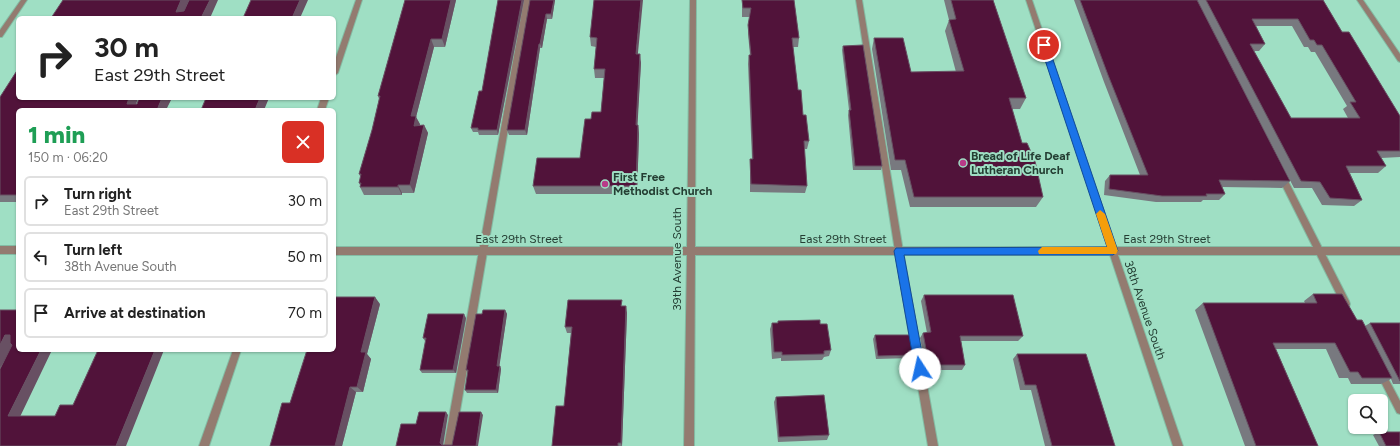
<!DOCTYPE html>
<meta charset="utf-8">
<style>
body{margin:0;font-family:Figtree,sans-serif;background:#f2f2f2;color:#222;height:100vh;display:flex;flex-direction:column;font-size:15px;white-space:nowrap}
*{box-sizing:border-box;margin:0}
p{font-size:13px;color:#767676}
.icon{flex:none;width:22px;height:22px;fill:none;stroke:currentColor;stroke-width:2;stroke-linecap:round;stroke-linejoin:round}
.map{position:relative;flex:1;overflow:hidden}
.side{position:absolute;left:16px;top:108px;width:320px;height:244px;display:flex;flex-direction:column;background:#fff;border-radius:6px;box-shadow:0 1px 3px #0004}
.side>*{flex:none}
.guide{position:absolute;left:16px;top:16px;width:320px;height:84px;border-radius:6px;box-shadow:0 1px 3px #0004;background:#fff;color:#222;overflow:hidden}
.buttons{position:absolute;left:1348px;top:394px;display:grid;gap:8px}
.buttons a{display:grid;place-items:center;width:40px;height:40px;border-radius:6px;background:#fff;box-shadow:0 1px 3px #0004;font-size:20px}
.pin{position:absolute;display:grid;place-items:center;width:34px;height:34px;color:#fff;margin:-17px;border:2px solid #fff;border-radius:50%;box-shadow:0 1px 4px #0007}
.me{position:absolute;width:44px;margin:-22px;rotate:350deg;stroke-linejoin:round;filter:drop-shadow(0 0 3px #0008)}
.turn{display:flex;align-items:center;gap:14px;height:84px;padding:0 12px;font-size:18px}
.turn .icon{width:52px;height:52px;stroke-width:2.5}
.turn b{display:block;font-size:28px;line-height:34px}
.round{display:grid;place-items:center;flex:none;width:42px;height:42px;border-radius:6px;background:#f2f2f2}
.head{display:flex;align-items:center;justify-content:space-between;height:68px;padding:0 12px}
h1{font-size:24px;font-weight:800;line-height:30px;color:#1e9e55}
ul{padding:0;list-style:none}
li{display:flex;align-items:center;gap:12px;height:50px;margin:0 8px 6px;padding:0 4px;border:2px solid #e0e0e0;border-radius:6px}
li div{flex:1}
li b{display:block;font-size:15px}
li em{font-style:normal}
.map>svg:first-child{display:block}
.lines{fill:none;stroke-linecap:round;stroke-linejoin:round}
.lane-casing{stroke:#84bca4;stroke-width:2}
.street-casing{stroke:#84bca4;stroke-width:2}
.lane{fill:#937b70;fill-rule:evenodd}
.street{fill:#937b70;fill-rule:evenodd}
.wall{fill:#78797f;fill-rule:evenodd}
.shaded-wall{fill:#685063}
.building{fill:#51133a;stroke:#685063;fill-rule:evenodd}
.route{fill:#1a73e8;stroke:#114b97}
.slow{fill:#f59e0b}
.poi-dot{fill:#b83a88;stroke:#9fdfc4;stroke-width:1.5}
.labels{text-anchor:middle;stroke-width:4;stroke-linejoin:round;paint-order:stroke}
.poi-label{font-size:12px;font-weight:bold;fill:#243e33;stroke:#9fdfc4;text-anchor:start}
.street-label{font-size:12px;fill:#243e33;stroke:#9fdfc4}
</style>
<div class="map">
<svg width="1400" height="446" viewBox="0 0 1400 446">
<rect width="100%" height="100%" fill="#9fdfc4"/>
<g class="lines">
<!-- lane casing -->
<g class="lane-casing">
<path id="lane" d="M524 0H530L454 446H444Z
M856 0H862L903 251 938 446H928L895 251Z
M1281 172 1284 173 1349 301 1350 304 1349 307 1346 308 1343 307 1277 175Z
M1380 368 1383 369 1400 401V414L1397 413 1376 372 1377 369Z"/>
</g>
<!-- street casing -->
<g class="street-casing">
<path id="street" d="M21 0H27L2 37H0V30Z
M356 0H362L338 73 334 76V63Z
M690 0H696L695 247H1108L1026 0H1032L1116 247H1400V255H1118L1183 446H1173L1110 255H695L694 446H684L687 255H334V247H687Z
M1357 0H1363L1400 54V62L1398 61Z
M321 98H329L325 110H317Z
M0 246H18V254H0Z
M233 350H241L209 446H199Z"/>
</g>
<!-- lane -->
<use href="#lane" class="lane"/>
<!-- street -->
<use href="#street" class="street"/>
</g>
<!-- wall -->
<path class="wall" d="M405 0H456L445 47H434L416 117 420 125H424L428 133 414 193H402V195H364L360 187V185L359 183 361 178 359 174 372 130 379 99 378 96Z
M498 0H524L498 135H479L478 132H473L471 128 482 91Z
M530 0H555L552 19H547L542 48H540L527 135H509L507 130Z
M594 0 638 54 641 63 637 125H638L639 134 637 194H536L533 186 580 158 591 119 601 112 604 78H595L594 69 596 47 591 46 590 37Z
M742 0H794L799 38 798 47H793L798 90 803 115 809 141 807 149H804L807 186 805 193 750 192V159H752L748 64 749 55H750L748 34 750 17H742Z
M944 0H993L1026 98 1020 109H1012L1022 143 1043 197 1036 207H910L901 170H891L872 49 874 38 911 72H956L945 31 949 20Z
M1074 0H1323L1342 32 1400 116V157L1381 158 1386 166 1378 173H1350L1362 200 1354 206 1322 205 1312 188H1294L1230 64 1290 181 1282 188 1222 187 1225 194 1219 200H1203L1201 202H1156L1104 195 1105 181 1110 175H1140L1104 82ZM1256 26H1292L1304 47H1308L1311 52H1315L1347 106 1343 109 1348 118H1291L1254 51H1259L1265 44Z
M843 46 882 166 881 170H853L848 115 849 110 842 50Z
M0 97 18 98H138L136 104 166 110H18V202H0Z
M1313 294 1357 320 1365 326 1370 323H1400V384H1393L1391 379 1381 384H1351L1348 378H1339L1326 349H1276L1318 446H1245L1195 310 1203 303H1305L1304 301Z
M924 295 1023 336 1018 341H961L965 365 962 370H926L920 338 923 333H927L921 301Z
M380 304 367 354 371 359 363 392H356L342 446H270L290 403Z
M623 306 627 313 622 446H552L564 406 571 333H567L565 327Z
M505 310 507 314 499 366H500L501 369 498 393H467L465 390 468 372 466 370 482 314Z
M466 318 456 373H422L420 370 426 341H425L423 338Z
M778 321 820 324 831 350 829 356 824 357 822 360 781 361V358L772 359 770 329 772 323H778Z
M875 335H910L915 367 914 370H912V358L876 359 873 339Z
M1017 354 1115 446H1045L1031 390H1020L1013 359Z
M776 397 829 435 827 440 778 442 774 402Z
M1379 432 1400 446H1379L1373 435Z"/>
<!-- shaded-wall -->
<path class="shaded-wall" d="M181 0H189L182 18 176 12Z
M210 0H218L210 18H201Z
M300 0H308L300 18H292Z
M451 0H456L445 47 442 39Z
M522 0H524L498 135 497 130Z
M554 0H555L552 19 551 14Z
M641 0H643L637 63 636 54Z
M546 14 547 19 542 48 540 44Z
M431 39 434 47 416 117 420 124 418 134 411 116Z
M539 44 540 48 527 135 525 130Z
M640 54 641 63 637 134 636 125Z
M129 98H138L134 110 127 104Z
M162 98H172L166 110H157Z
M260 98H269L264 110H255Z
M424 125 428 133 414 193 410 185Z
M638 125 639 134 637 194 636 186Z
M398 185 402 193V195L398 187Z
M375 297 380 304 367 354 371 359 363 392 357 387 361 352Z
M626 306 627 313 622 446 621 443Z
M505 310 507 314 499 369 497 366Z
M464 314 466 318 456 373 453 370Z
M5 335H10L18 339 0 368V345Z
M41 350H52L18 421 8 416Z
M155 350H164L126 446H116Z
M500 366 501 369 498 393 496 390Z
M350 387 356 392 342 446H335Z
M446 412 448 415 443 446 440 443Z
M481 412 483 415 478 446H476Z"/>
<!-- building -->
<path class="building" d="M63 0H181L176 12 184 11 189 0H210L201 18H51Z
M251 0H300L292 18H243Z
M405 0H451L442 39H431L411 116H416L414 126 424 125 410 185H398V187H360L361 183H359L361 174H359L372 130 380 96H378Z
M498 0H522L497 130H478V128H471L479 91H482Z
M530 0H554L551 14H546L540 44H539L525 130H507Z
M594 0H641L636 54H640L636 125H638L636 186H533L537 158H580L585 119H591L592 112H601L605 69H594L597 38 590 37Z
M742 0H794L799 38H792L798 90H801L803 115H806L809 141H804L807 186 751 184 750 159H753L749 55H751L748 25 751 8H743Z
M951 0H993L1026 98H1009L1022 143H1027L1035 161 1043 197H914L905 160H895L874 38H903L911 72 964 71 949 20 956 19Z
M1080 0H1197L1290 181 1219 180 1225 194H1206L1207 196H1162L1109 189 1110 175H1148L1108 75Z
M1206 0H1323L1342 32H1349L1400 116V151H1377L1386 166H1346L1362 200 1330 198 1320 182 1301 181ZM1252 19H1298L1310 40H1314L1317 45H1322L1356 102H1350L1360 118H1291L1250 44H1265Z
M863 45 882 166H855L849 110H851L843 46Z
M18 69V98H129L127 104H137L139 98H162L157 110H18V195H0V97Z
M206 98H260L255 110H201Z
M1313 294H1342L1357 320H1362L1392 378H1362L1358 372H1350L1335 343H1273L1318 446H1256L1203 303H1317Z
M924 295H1013L1023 336H960L965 365H929L923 333 931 332Z
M334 297H375L361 352H366L357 387H350L335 446H270L282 403H290L307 350H334Z
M568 300H622L621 306H626L621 443H618V446H552L556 406H564L572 327H565Z
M0 310H18V350H41L8 416H55L60 405H73L98 350H155L116 446H0V369L12 345 10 343V335H5L0 345Z
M483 310H505L497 366H500L496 390H465L468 370H466L476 314H482Z
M428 314H464L453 370H420L426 338H423Z
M820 320V324H827L831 350 824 351V354L782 355V352H774L772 323H778V321Z
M1370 323H1400V381Z
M875 335H910L915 367H914L913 355 878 356Z
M1017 354H1086L1115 446H1052L1036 385H1025Z
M824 395 829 435 779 437 776 397Z
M419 412H446L440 443 442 445H452L459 412H481L476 446H396L401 424H416Z
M1379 432H1400V446H1386Z"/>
<!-- route -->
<path class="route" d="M1044 42 1048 45 1118 251 1113 255H904L925 369 924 372 920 374 916 372 915 369 894 251 896 248 1107 247 1040 45Z"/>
<!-- slow -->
<path class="slow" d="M1100 210 1105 214 1118 251 1116 254H1039L1038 251 1042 247H1107L1096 214Z"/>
<!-- markers -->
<g class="poi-dot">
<circle cx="963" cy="163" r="4"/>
<circle cx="605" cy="184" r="4"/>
</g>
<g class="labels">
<!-- poi labels -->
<g class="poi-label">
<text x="971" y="160">Bread of Life Deaf<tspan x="971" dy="14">Lutheran Church</tspan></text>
<text x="613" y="181">First Free<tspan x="613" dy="14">Methodist Church</tspan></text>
</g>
<!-- street labels -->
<g class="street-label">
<text x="519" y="243">East 29th Street</text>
<text x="843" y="243">East 29th Street</text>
<text x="1167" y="243">East 29th Street</text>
<text transform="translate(677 259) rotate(-90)" y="4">39th Avenue South</text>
<text transform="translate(1145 310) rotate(71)" y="4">38th Avenue South</text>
</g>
</g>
</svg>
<div class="buttons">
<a><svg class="icon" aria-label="search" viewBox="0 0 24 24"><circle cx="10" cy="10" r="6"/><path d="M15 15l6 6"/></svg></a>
</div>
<div class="pin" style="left:1044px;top:45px;background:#d93025"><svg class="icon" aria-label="arrive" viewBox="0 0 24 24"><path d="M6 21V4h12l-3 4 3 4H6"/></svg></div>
<svg class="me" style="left:920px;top:369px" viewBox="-20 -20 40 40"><circle r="19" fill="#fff"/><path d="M0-13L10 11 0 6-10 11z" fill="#1a73e8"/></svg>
<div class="guide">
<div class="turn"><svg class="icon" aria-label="right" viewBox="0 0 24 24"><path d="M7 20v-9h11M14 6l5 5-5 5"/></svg><div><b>30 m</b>East 29th Street</div></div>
</div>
<section class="side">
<div class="head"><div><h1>1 min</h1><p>150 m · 06:20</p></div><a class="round" style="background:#d93025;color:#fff"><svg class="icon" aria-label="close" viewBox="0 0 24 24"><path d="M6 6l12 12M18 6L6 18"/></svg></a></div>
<ul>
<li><svg class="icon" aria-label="right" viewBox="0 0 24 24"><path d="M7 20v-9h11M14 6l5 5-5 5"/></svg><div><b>Turn right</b><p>East 29th Street</p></div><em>30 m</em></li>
<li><svg class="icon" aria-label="left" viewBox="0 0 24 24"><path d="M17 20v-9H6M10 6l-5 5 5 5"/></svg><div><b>Turn left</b><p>38th Avenue South</p></div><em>50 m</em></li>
<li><svg class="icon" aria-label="arrive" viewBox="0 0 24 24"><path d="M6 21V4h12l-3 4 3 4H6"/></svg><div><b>Arrive at destination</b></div><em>70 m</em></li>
</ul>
</section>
</div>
